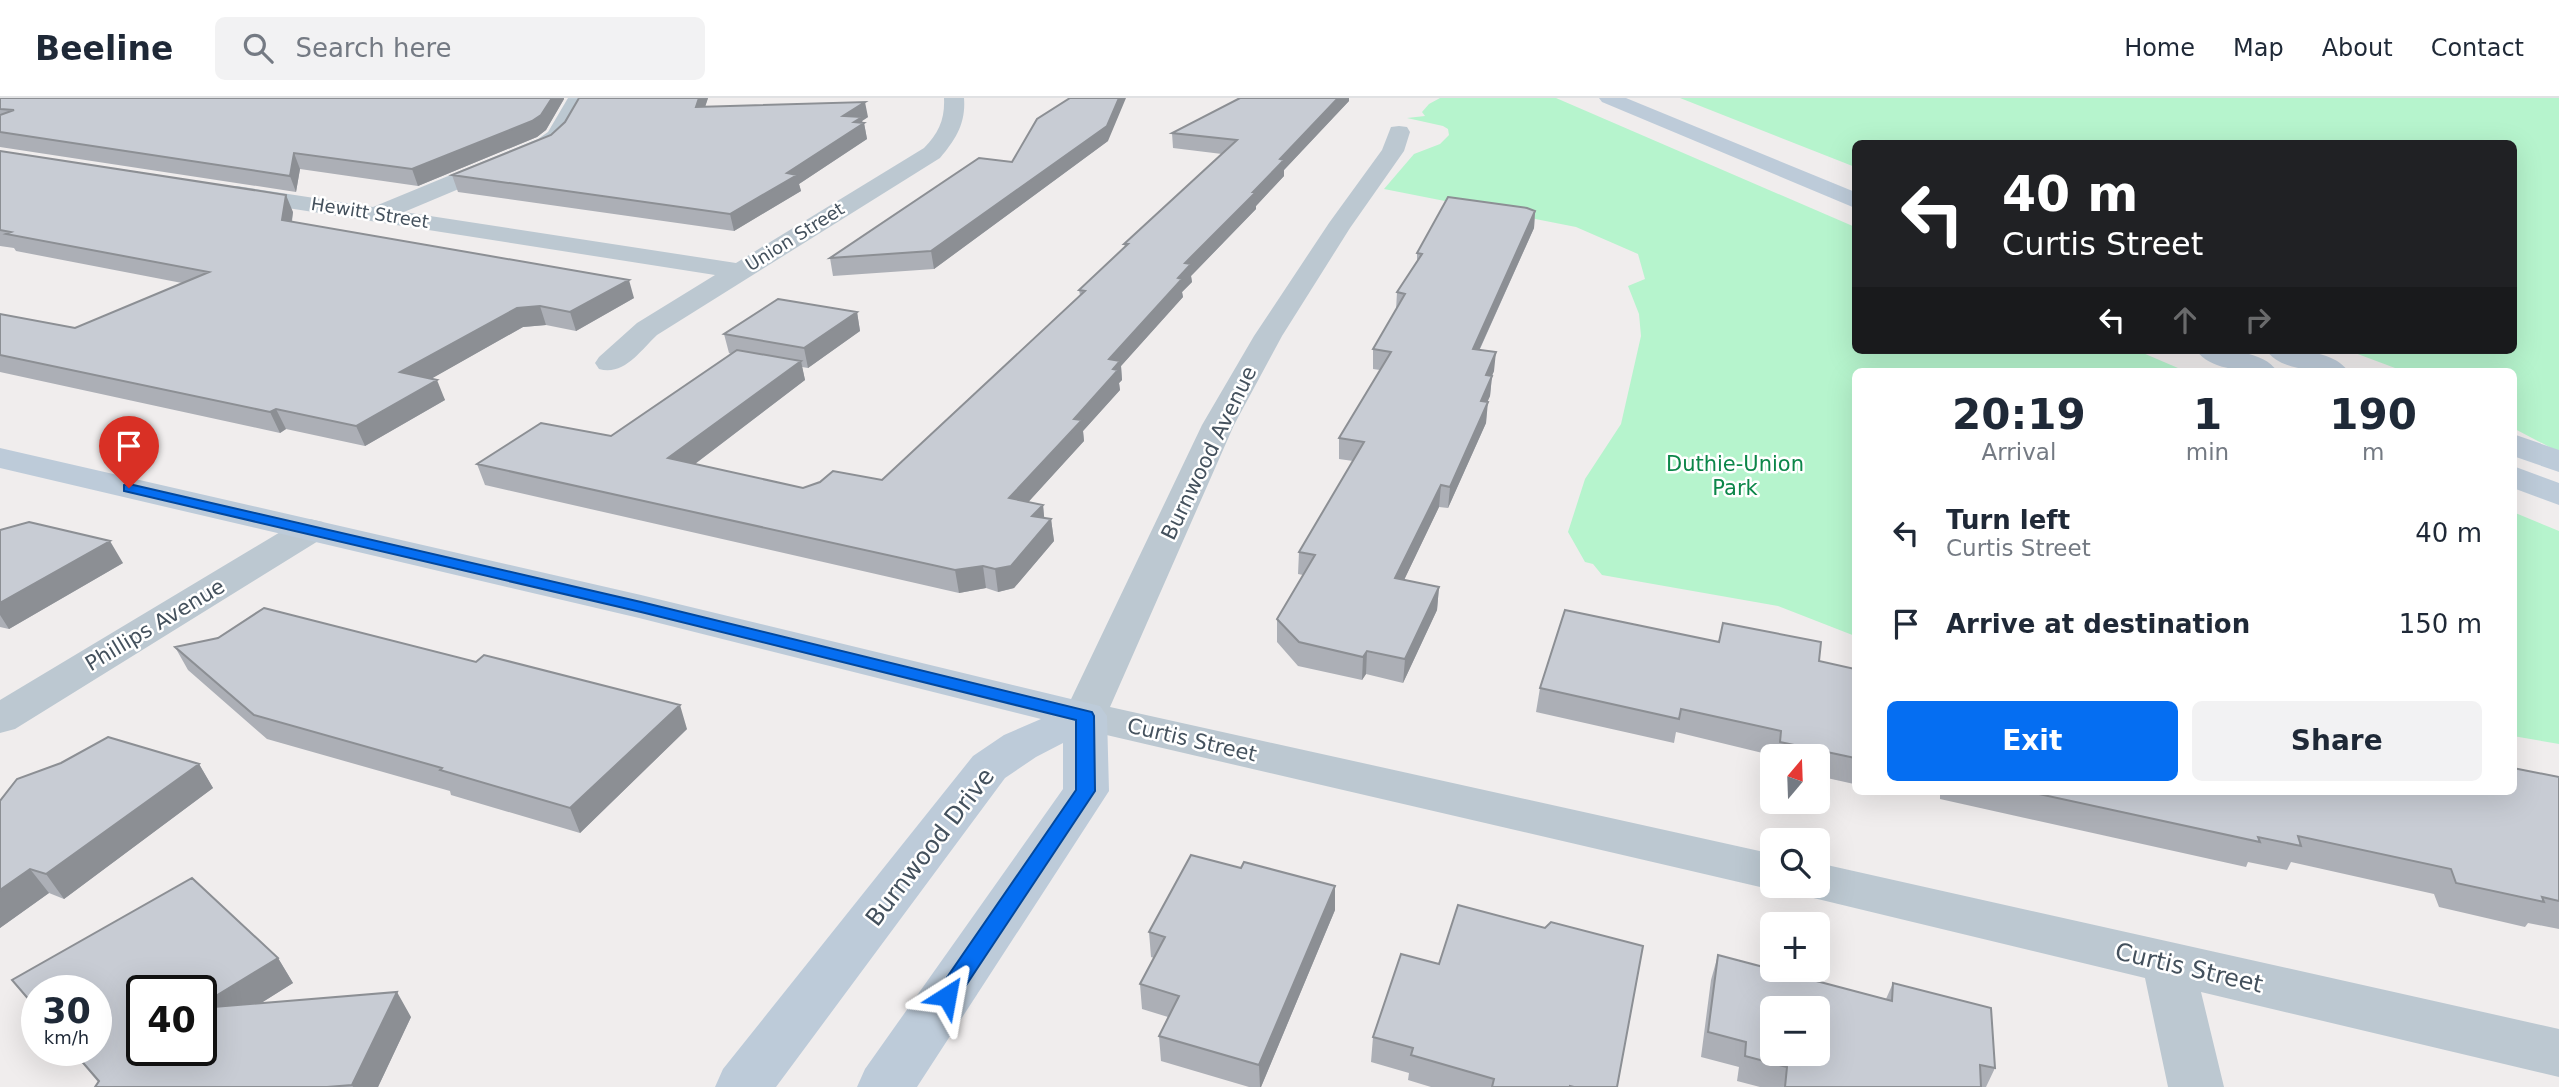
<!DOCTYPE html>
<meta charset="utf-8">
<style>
body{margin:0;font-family:"DejaVu Sans",sans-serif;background:#f2f2f3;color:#1f2937;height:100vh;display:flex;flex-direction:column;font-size:26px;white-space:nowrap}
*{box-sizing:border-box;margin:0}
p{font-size:23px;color:#747a83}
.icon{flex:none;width:38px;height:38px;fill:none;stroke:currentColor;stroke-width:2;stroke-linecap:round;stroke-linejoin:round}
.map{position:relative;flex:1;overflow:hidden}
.side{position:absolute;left:1852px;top:270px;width:665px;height:427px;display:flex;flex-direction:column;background:#fff;border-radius:10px;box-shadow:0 7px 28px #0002}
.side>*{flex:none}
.top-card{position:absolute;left:1852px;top:42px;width:665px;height:214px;border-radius:10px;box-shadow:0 7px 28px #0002;background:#202124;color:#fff;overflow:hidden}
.needle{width:46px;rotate:19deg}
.tools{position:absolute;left:1760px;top:646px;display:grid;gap:14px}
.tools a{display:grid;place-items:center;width:70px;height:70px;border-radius:10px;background:#fff;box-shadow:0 7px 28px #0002;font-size:35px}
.speed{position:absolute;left:21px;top:877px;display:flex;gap:14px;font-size:35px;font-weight:700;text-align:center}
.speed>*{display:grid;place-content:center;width:91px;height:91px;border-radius:50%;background:#fff;box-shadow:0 7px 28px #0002;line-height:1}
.speed small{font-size:18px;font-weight:400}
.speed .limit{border:4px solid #111;border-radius:10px;background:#fff;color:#111}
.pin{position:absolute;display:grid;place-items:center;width:60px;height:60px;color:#fff;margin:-72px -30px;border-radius:50% 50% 50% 0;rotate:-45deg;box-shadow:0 0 7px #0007}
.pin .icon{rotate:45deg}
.me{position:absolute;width:77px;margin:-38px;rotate:34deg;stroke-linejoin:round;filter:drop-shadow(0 0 5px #0008)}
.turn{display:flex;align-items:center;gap:24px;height:147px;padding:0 35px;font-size:32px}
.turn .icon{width:91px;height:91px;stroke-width:2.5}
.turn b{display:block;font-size:49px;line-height:60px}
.lanes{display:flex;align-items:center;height:66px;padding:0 35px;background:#0003;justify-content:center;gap:35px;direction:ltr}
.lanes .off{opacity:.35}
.eta{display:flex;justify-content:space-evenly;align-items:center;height:119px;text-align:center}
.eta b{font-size:42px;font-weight:700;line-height:49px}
.button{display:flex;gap:14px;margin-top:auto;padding:14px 35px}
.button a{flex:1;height:80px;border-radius:10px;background:#056ef2;color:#fff;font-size:28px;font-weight:700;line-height:80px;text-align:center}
.button a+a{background:#f2f2f3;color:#1f2937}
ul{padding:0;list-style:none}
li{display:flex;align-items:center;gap:21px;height:91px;padding:0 35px}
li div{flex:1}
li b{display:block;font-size:26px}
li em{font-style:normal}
header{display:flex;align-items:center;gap:42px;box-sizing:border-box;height:98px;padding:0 35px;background:#fff;border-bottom:2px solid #e0e1e3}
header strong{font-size:33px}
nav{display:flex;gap:38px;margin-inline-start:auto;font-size:24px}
.search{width:490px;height:63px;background:#f2f2f3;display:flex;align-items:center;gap:18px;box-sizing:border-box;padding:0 24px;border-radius:10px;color:#747a83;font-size:26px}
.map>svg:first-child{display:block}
.green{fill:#b6f4cd}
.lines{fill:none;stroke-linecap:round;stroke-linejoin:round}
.street{fill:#bcc8d1;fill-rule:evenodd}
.secondary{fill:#bdcbd9;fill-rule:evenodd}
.wall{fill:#acafb6}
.shaded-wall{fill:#8c8f94}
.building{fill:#c8ccd4;stroke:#8c8f94;stroke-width:2;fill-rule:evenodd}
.route{fill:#056ef2;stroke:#03489d;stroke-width:2}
.labels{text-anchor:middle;stroke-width:5;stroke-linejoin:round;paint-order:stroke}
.far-street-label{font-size:18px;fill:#44515d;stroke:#fff}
.street-label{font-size:21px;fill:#44515d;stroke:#fff}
.park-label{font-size:21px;fill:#0c8649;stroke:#fff}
.near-street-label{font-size:24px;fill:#44515d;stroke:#fff}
</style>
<header>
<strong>Beeline</strong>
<div class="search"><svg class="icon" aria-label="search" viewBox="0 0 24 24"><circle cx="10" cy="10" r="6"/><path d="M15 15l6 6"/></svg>Search here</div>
<nav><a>Home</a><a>Map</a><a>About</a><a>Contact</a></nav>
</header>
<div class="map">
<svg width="2559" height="989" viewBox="0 0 2559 989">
<rect width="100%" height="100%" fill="#f0eded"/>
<!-- green -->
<path class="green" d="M1440 0H1556L1855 129V252H2136L2185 273H1855V538L1778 508 1602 477 1593 466 1585 464 1568 434 1585 381 1621 326 1641 238 1639 216 1628 188 1645 181 1638 156 1576 129 1384 91 1414 56 1440 46 1449 37 1448 31 1443 28 1407 20 1425 18 1422 14 1429 6Z
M1680 0H2559V354L2513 330V273H2403L2347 252H2513V46H1855V69Z
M2513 414 2559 433V646L2513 638Z"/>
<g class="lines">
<!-- street -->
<path class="street" d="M568 0H588L567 38 554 51 404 114 736 165 924 50C939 35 945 21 944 0H964C966 25 956 41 940 60L657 237C640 253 624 278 599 271L595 265 599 259 637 225 715 177 237 102 229 100 225 95 229 90 237 88 373 109 538 41 548 34Z
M1399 28 1407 29 1410 34 1404 53 1350 130 1282 238 1234 327 1110 609 1773 756V788H1788L1773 792 1085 632 1070 628 1063 618 1202 327 1254 238 1329 125 1382 52 1391 29Z
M310 421 323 424 328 432 323 440 15 631 0 635V602L297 424Z
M1818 765 2559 931V979L2201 894 2224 989H2168L2145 880 1801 797 1795 788H1818Z"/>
<!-- secondary -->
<path class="secondary" d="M1599 0H1626L1855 94V110L1602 4Z
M2196 252C2221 252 2262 251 2277 273 2253 273 2212 275 2196 252Z
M2266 252C2291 252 2333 251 2348 273 2324 273 2282 275 2266 252Z
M2513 336 2559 352V374L2513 358Z
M0 350 641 497 1100 608 1107 618 1109 693 917 989H857L865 971 1063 691V645L1036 659 1005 680 776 989H715L723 971 973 658 1004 637 1041 621 639 520 0 370Z
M2513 368 2559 385V407L2513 390Z"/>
</g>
<!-- wall -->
<path class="wall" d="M0 0 564 1 546 32 537 39 418 88 300 71 296 94 0 49Z
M579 0H708L705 9 868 19 862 23 863 25H864L867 41 799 86 801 93 734 133 458 94 452 77 551 37 565 24Z
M1349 3 1284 72V78L1256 108V111L1191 178 1192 184 1182 194 1183 199 1121 268 1122 282 1119 285 1120 292 1083 333 1084 343 1028 404 1043 407 1044 420 1051 421 1054 443 1014 490 998 494 986 490 959 495 485 387 477 366 611 338 731 256 729 255 724 236 857 214 860 233 808 270 802 269 805 282 695 366 803 390 882 382 1080 197 1079 192 1125 149 1124 146 1222 56 1173 50 1172 35Z
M1108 43 934 171 833 178 830 160 1012 64Z
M0 53 293 114 292 124 634 200 576 233 546 227 523 229 432 280 445 302 365 348 286 331 280 335 0 274V216L75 230 182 185 16 153 14 150 0 148Z
M1535 113 1534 130 1480 251 1494 273 1492 278 1490 298 1487 304 1486 325 1448 410 1439 409 1404 482 1439 489 1437 512 1403 585 1366 576 1362 582 1298 568 1277 544V521L1303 477 1298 476 1299 454 1353 363 1339 361V340L1380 272 1373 271V251L1396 212 1397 194 1417 163V155Z
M0 432 123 465 9 531 0 529Z
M1723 525 1819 563 1855 571V682L1854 686 1818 678V658H1775L1676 634 1674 645 1536 614 1540 590 1719 543Z
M175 549 687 631 580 735 451 697 450 693 267 641 188 572Z
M199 666 213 690 64 801 49 795 0 830V703Z
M2559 679V831L2528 825 2525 829 2439 809 2434 796 2291 764 2287 772 2248 764 2246 769 1940 701V693H2513Z
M1241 770 1335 812 1261 989H1249L1161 963 1159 938 1168 919 1142 911 1140 886 1154 860 1151 859 1149 834Z
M1718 857 1886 901 1893 885 1995 970 1986 989H1760L1737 983 1739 969 1701 959 1711 882Z
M278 860 293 885 261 905 411 919 378 989H95L98 984 71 952H96L37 892V913L12 882Z
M1373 939 1617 989H1431L1408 982 1409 975 1371 964Z"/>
<!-- shaded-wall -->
<path class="shaded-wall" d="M552 0H564V1L546 32 537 39 418 88 412 71Z
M699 0H708L700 24 696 9Z
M1119 0H1126L1108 43 934 171 931 153Z
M1338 0H1349V3L1284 72V78L1256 108V111L1191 178 1192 184 1182 194 1183 199 1121 268 1122 282 1119 285 1120 292 1083 333 1084 343 1012 422 1009 400 1074 321 1109 261 1178 180 1185 165 1253 94 1280 61Z
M865 4 868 19 862 23 863 26 864 25 867 41 799 86 801 93 734 133 730 116 787 75 843 18Z
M294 55 300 71 296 94 290 78Z
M286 97 293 114 289 140 282 122Z
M1535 113 1534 130 1471 270 1473 251Z
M629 182 634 200 576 233 570 214Z
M540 208 546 227 523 229 408 294 400 274 517 210Z
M857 214 860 233 808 270 804 250Z
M1496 254 1494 273 1490 282 1492 278 1490 298 1479 323 1481 303 1486 277Z
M801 263 805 282 675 381 668 360Z
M437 282 445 302 365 348 356 328Z
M1488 304 1486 325 1448 410 1450 389Z
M276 311 286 331 280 335 270 314Z
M1441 387 1439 409 1394 503 1395 480Z
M1043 407 1045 428 1051 421 1054 443 1014 490 998 494 995 471 1032 418Z
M110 443 123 465 9 531 0 517V505Z
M983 468 986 490 959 495 955 472Z
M1439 489 1437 512 1403 585 1405 561Z
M1367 553 1366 576 1362 582 1363 559Z
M680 607 687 631 580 735 570 710Z
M199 666 213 690 64 801 46 776Z
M30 771 49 795 0 830V792Z
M1335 788V812L1261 989H1260L1259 967Z
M278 860 293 885 212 936 201 921V907Z
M397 894 411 919 378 989H353L352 987Z"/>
<!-- building -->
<path class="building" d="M0 0H552L541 17 532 23 412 71 294 55 290 78 0 34V17L14 12 0 11Z
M579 0H699L696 9 865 4 843 18 862 19 854 24 864 25 787 75 797 77 730 116 452 77 551 37 565 24Z
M1070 0H1119L1107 28 931 153 830 160 979 60 1012 64 1037 21Z
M1240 0H1338L1280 61 1284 62 1253 94H1256L1185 165 1191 166 1178 180 1182 181 1109 261 1120 263 1113 271 1118 272 1074 321 1082 322 1009 400 1043 407 1032 418 1051 421 1011 468 995 471 983 468 955 472 477 366 541 325 611 338 737 252 801 263 668 360 803 390 820 384 833 373 882 382 1085 193 1079 192 1128 146H1124L1237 42 1172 35Z
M0 53 286 97 282 122 629 182 570 214 540 208 517 210 400 274 437 282 356 328 276 311 270 314 0 257V216L75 230 209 174 6 136 11 134 0 132Z
M1448 99 1527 110 1535 113 1473 251 1496 254 1486 277 1492 278 1481 303 1488 304 1450 389 1441 387 1395 480 1439 489 1405 561 1367 553 1363 559 1299 544 1277 521 1315 457 1299 454 1364 344 1339 340 1391 254 1373 251 1405 196 1397 194 1422 156 1417 155Z
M778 201 857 214 804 250 724 236Z
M29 424 110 443 0 505V432Z
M264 510 476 564 484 557 680 607 570 710 440 672 442 670 254 617 175 549 218 540Z
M1565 512 1719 544 1723 525 1821 544 1819 563 1855 571V660L1780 644 1781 633 1681 611 1679 621 1540 590Z
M108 639 199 666 46 776 30 771 0 792V703L17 681 61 665Z
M2513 670 2559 679V803L2542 799 2544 804 2456 785 2451 771 2298 738 2301 748 2258 739 2260 744 2025 693H2513Z
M1191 757 1241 770 1244 764 1335 788 1259 967 1159 938 1179 898 1140 886 1165 839 1149 834Z
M192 780 278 860 201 907V892H142V952H201V910L397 894 352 987 327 989H95L99 983 72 952H96V892H37V911L12 882Z
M1458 807 1545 830 1551 824 1643 848 1617 989H1574L1570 988V989H1492L1494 981 1411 957 1413 950 1373 939 1401 856 1439 866Z
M1718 857 1892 903 1893 885 1991 910 1995 970 1980 967 1981 989H1785L1787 969 1745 958 1746 944 1708 934ZM1773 910H1818V956H1773Z"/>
<!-- route -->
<path class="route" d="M129 386 641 504 1092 614 1094 618 1095 693 955 904 947 907 939 904 936 898 939 891 1076 692V622L641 514 124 393V387Z"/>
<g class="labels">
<!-- far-street labels -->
<g class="far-street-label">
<text transform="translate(370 115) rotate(9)" y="6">Hewitt Street</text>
<text transform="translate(795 139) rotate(-32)" y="6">Union Street</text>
</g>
<!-- street labels -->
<g class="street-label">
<text transform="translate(1209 355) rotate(-64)" y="7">Burnwood Avenue</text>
<text transform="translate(155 527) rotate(-31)" y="7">Phillips Avenue</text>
<text transform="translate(1192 642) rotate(13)" y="7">Curtis Street</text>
</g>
<!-- park labels -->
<g class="park-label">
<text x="1735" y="373">Duthie-Union<tspan x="1735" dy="24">Park</tspan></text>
</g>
<!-- near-street labels -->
<g class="near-street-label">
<text transform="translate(930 749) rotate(-52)" y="8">Burnwood Drive</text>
<text transform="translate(2189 870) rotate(13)" y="8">Curtis Street</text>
</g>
</g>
</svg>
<div class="tools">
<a><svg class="needle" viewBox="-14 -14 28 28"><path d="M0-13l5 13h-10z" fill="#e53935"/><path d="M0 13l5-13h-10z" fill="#747a83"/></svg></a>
<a><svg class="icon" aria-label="search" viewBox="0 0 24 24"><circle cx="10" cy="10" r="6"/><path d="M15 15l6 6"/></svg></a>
<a>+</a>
<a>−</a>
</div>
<div class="speed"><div>30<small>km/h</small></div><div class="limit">40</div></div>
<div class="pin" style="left:129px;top:390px;background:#d93025"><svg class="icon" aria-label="arrive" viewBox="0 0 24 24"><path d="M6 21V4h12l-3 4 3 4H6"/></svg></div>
<svg class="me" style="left:947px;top:898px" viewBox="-20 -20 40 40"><path d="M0-17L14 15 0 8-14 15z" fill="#056ef2" stroke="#fff" stroke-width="4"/></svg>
<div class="top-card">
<div class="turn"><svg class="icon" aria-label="left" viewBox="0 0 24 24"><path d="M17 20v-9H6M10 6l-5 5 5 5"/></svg><div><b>40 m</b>Curtis Street</div></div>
<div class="lanes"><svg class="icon" aria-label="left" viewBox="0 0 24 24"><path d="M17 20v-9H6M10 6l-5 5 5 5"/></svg><svg class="icon off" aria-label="ahead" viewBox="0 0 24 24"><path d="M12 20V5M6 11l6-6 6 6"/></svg><svg class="icon off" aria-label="right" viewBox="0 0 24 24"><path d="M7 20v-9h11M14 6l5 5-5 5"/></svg></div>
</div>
<section class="side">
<div class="eta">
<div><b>20:19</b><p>Arrival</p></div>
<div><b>1</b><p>min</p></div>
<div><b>190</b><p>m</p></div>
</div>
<ul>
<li><svg class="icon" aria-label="left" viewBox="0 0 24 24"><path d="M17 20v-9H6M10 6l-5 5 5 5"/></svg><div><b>Turn left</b><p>Curtis Street</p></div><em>40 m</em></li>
<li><svg class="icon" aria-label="arrive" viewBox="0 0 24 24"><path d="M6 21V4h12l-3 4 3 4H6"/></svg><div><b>Arrive at destination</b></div><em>150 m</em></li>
</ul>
<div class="button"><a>Exit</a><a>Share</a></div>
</section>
</div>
